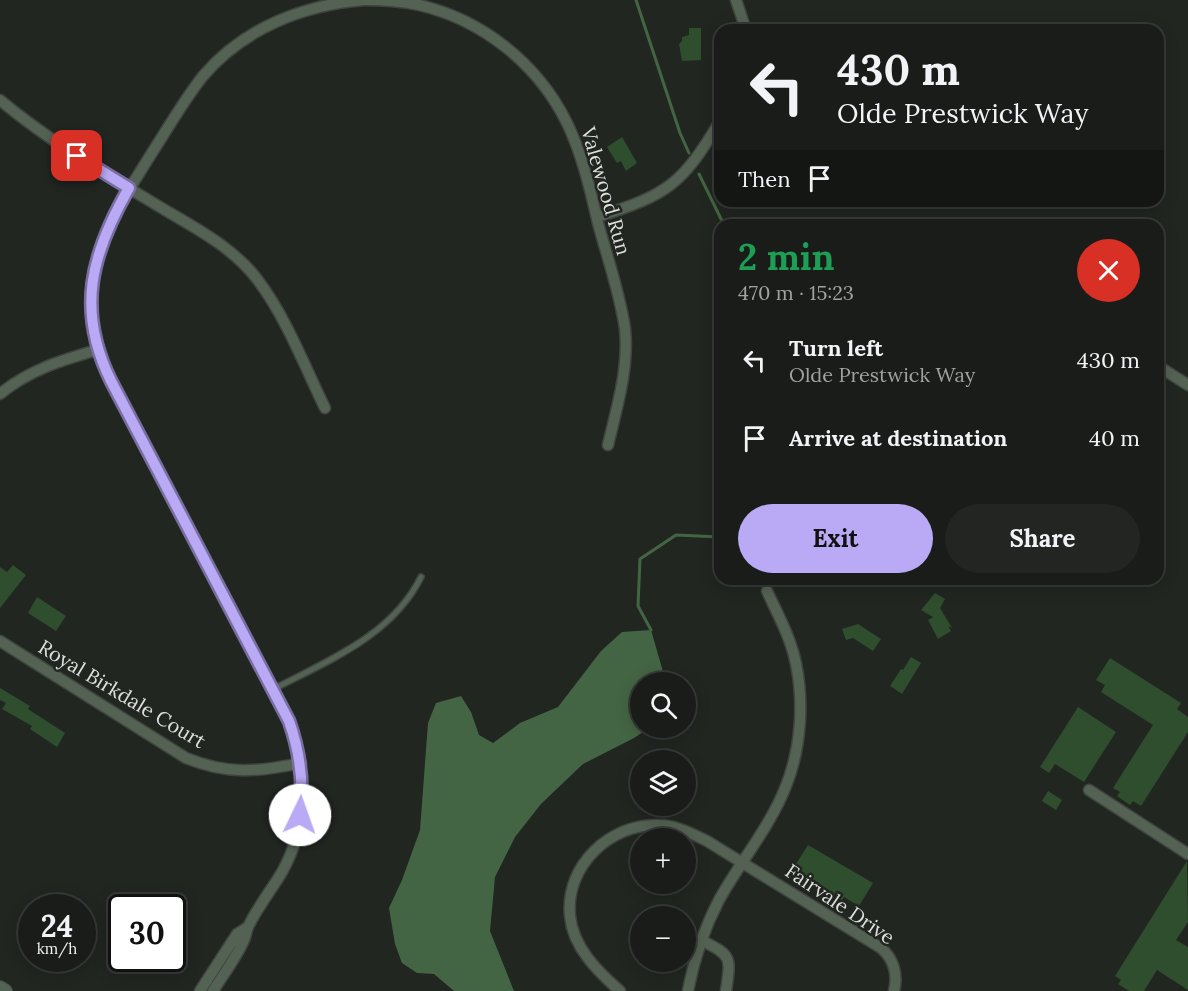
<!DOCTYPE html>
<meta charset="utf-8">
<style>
body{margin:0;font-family:Lora,serif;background:#222522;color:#f1f3f6;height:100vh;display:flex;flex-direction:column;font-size:22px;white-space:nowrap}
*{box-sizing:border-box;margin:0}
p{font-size:20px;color:#9fa1a2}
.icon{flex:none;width:33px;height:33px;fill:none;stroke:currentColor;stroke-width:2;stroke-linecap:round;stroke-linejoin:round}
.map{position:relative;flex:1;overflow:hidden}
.drawer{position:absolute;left:714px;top:219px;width:450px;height:366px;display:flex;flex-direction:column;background:#191c19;border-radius:18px;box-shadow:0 3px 15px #0003,0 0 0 2px #373a38}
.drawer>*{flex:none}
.guide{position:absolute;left:714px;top:24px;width:450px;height:183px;border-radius:18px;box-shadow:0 3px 15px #0003,0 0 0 2px #373a38;background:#191c19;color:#f1f3f6;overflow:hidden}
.controls{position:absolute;left:630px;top:672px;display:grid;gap:12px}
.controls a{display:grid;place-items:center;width:66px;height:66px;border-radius:50%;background:#191c19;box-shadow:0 3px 15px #0003,0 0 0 2px #373a38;font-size:30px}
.speed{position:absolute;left:18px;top:894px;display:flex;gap:12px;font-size:30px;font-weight:700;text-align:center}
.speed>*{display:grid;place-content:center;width:78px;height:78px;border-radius:50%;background:#191c19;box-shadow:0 3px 15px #0003,0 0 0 2px #373a38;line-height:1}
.speed small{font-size:15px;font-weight:400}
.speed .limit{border:3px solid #111;border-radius:9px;background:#fff;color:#111}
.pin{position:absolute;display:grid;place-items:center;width:51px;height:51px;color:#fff;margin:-26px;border-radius:12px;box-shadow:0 3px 9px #0006}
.me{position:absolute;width:66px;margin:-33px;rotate:3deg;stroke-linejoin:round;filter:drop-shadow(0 0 4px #0008)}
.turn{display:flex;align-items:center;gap:21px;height:126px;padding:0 24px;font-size:27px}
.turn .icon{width:78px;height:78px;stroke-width:2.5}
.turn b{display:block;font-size:42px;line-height:51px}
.then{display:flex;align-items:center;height:57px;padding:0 24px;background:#0003;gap:12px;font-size:22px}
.round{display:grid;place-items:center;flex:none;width:63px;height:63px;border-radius:32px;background:#222522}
.headline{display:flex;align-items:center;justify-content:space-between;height:102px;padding:0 24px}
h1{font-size:36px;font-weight:800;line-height:45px;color:#1e9e55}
.action{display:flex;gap:12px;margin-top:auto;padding:12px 24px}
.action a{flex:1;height:69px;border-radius:36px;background:#baaaf6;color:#111;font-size:24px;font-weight:800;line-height:69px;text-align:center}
.action a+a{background:#222522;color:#f1f3f6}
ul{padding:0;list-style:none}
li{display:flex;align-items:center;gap:18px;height:78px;padding:0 24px}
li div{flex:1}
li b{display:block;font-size:22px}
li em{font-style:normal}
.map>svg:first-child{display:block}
.water{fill:#446543}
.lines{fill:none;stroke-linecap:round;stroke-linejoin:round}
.stream{stroke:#446543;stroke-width:3}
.building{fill:#2e4e2d}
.service-casing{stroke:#3f443f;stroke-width:8}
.minor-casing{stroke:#3f443f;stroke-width:13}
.tertiary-casing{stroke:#3f443f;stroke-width:16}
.service{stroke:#546253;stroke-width:5}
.minor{stroke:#546253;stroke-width:10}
.tertiary{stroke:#546253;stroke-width:14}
.route-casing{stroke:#796ea0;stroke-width:15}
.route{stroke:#baaaf6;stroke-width:10}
.labels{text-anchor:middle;stroke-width:5;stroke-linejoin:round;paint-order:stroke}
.street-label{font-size:20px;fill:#dcdfdb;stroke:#212621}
</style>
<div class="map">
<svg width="1188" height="991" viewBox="0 0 1188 991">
<rect width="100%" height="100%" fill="#212621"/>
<!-- water -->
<path class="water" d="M651 630 666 682H640V728H649L634 738 583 764 541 804 515 837 495 877 490 931 514 991H454L434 974 417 973 402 963 395 944 389 908 402 880 420 830 428 723 436 703 461 696 471 712 479 735 493 743 520 723 558 707 601 651 622 632Z"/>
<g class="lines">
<!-- stream -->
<path class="stream" d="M636 0 680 133 689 153
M699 174 724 225
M651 630 638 606 640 559 676 535 720 537"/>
</g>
<!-- building -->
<path class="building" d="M689 28H701V60L682 61 679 44 682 41V37L689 35Z
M622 137 637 163 626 171 621 161 617 163 607 147Z
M13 565 26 575 0 608V567L7 572Z
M935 593 945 599 940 608 952 628 948 626 951 631 938 639 928 620 933 617 921 610Z
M37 597 66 616 56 631 28 613Z
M858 624 881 639 873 651 853 638 846 640 842 629Z
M911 657 921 663 902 694 890 686 901 669 903 670Z
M1110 658 1181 703 1177 709 1188 717V732L1141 806 1133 801 1130 805 1117 796 1120 792 1113 788 1153 725 1101 692 1105 685 1096 680Z
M0 688 30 706 28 709 65 733 57 747 30 729 32 726 2 709 6 703 0 700Z
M1078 707 1116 732 1084 782 1055 764 1049 773 1040 767Z
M1048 791 1062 800 1056 810 1042 801Z
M808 845 873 883 859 906 844 897 841 902 794 867Z
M1187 861 1188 922 1176 940 1188 947V990L1157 970 1144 991H1129L1118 984 1121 980 1115 976Z"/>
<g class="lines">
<!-- service casing -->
<g class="service-casing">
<path id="service" d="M272 690C327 661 392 636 421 577"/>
</g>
<!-- minor casing -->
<g class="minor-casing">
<path id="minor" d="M365 0C383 0 401 1 419 5 483 20 538 64 567 123 582 154 590 189 598 223 607 257 620 293 625 329 629 368 617 407 608 445
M736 0 746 30
M0 100C48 140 102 172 155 204 191 226 231 245 257 279 286 317 304 365 325 408
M597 217C667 195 682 185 720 121
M1158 366 1188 385
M0 394C29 370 62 360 97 350
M0 641 186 758C228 775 257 772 301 763
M1089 790 1188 854
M701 940C732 956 731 956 726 991
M200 991 237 934 248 927
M213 991C223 975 236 958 244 940 246 936 246 931 248 927 255 911 272 889 282 872 308 826 307 770 289 721L103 365C84 312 90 265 114 214 130 188 146 162 162 137 175 116 188 95 203 76 244 28 303 5 364 0
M620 991C597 971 573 947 570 916 565 865 611 823 659 825 676 825 692 834 707 841L881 948C894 959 898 975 894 991
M688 991C694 959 704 929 719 900 740 862 770 827 786 786 801 748 804 703 796 664 791 638 778 615 767 591"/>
</g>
<!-- tertiary casing -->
<g class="tertiary-casing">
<path id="tertiary" d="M0 988 5 991"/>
</g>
<!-- service -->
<use href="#service" class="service"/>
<!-- minor -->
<use href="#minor" class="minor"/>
<!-- tertiary -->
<use href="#tertiary" class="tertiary"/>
</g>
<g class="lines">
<!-- route casing -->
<g class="route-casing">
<path id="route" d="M77 156 129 188C91 254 76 310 111 381L289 721C300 752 304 782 300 815"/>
</g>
<!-- route -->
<use href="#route" class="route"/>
</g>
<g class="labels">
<!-- street labels -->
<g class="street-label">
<text transform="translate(606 191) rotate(74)" y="7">Valewood Run</text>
<text transform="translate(122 694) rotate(31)" y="7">Royal Birkdale Court</text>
<text transform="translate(840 904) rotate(34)" y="7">Fairvale Drive</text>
</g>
</g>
</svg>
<div class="controls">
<a><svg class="icon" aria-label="search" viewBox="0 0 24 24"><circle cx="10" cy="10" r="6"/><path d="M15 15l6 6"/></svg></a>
<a><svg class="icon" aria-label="layers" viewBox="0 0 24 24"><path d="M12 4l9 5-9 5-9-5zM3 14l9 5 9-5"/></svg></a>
<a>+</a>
<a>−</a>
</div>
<div class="speed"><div>24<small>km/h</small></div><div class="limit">30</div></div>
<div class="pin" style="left:77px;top:156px;background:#d93025"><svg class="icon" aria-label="arrive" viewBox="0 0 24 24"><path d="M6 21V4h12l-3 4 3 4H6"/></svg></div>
<svg class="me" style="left:300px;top:815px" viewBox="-20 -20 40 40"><circle r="19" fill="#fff"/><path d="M0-13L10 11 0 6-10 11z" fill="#baaaf6"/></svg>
<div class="guide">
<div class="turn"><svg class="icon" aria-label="left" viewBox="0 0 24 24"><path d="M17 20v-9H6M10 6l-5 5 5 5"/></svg><div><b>430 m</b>Olde Prestwick Way</div></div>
<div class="then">Then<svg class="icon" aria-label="arrive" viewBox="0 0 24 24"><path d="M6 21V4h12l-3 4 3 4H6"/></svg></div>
</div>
<section class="drawer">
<div class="headline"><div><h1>2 min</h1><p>470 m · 15:23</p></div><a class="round" style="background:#d93025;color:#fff"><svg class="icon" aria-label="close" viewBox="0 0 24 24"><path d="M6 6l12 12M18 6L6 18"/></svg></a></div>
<ul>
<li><svg class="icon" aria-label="left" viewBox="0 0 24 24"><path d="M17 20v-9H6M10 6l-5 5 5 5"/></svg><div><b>Turn left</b><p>Olde Prestwick Way</p></div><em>430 m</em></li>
<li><svg class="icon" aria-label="arrive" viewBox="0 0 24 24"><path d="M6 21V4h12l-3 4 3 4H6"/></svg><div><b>Arrive at destination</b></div><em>40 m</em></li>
</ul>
<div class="action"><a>Exit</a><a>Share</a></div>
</section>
</div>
